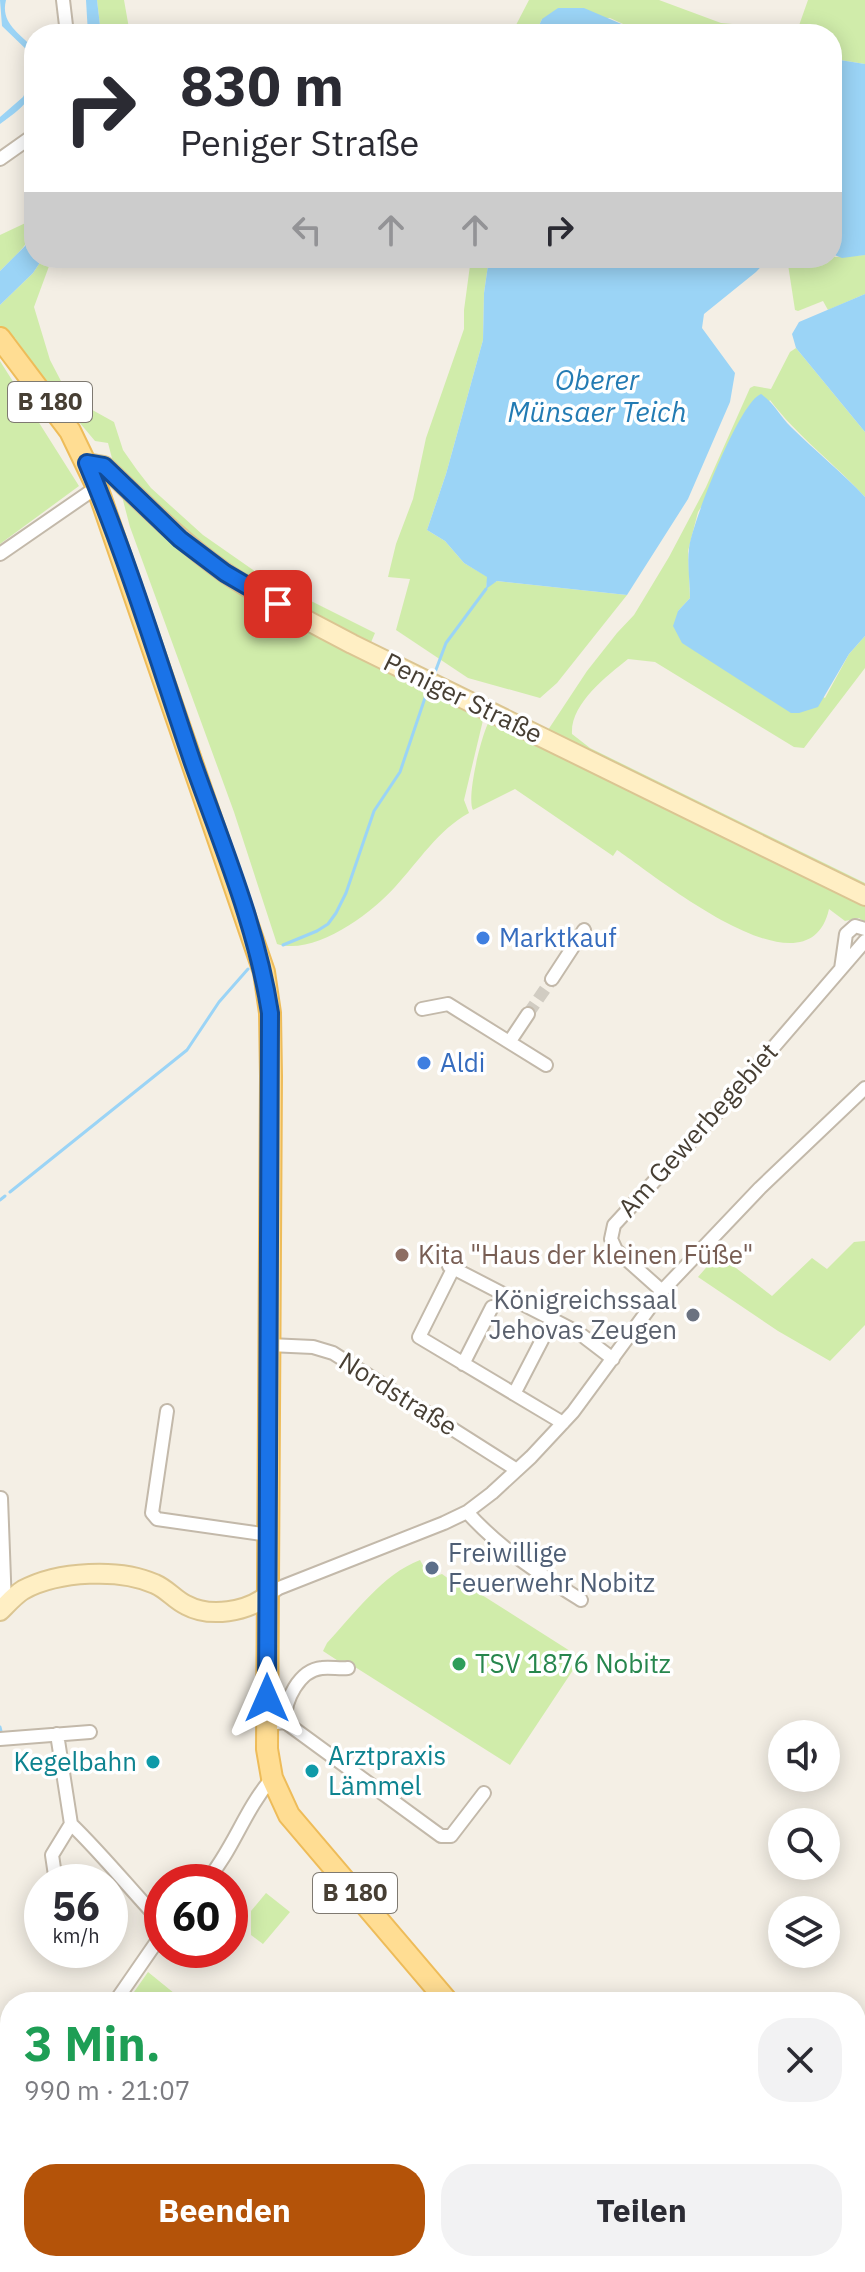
<!DOCTYPE html>
<html lang="de">
<meta charset="utf-8">
<style>
body{margin:0;font-family:"IBM Plex Sans",sans-serif;background:#f2f2f3;color:#2b2b33;height:100vh;display:flex;flex-direction:column;font-size:30px;white-space:nowrap}
*{box-sizing:border-box;margin:0}
p{font-size:26px;color:#7c7c81}
.icon{flex:none;width:44px;height:44px;fill:none;stroke:currentColor;stroke-width:2;stroke-linecap:round;stroke-linejoin:round}
.map{position:relative;flex:1;overflow:hidden}
.side{position:absolute;left:0px;top:1992px;width:866px;height:280px;display:flex;flex-direction:column;background:#fff;border-radius:32px 32px 0 0;box-shadow:0 4px 20px #0003}
.side>*{flex:none}
.guide{position:absolute;left:24px;top:24px;width:818px;height:244px;border-radius:32px;box-shadow:0 4px 20px #0003;background:#fff;color:#2b2b33;overflow:hidden}
.fabs{position:absolute;left:768px;top:1720px;display:grid;gap:16px}
.fabs a{display:grid;place-items:center;width:72px;height:72px;border-radius:50%;background:#fff;box-shadow:0 4px 20px #0003;font-size:40px}
.speed{position:absolute;left:24px;top:1864px;display:flex;gap:16px;font-size:40px;font-weight:700;text-align:center}
.speed>*{display:grid;place-content:center;width:104px;height:104px;border-radius:50%;background:#fff;box-shadow:0 4px 20px #0003;line-height:1}
.speed small{font-size:20px;font-weight:400}
.speed .limit{border:12px solid #d22;background:#fff;color:#111}
.pin{position:absolute;display:grid;place-items:center;width:68px;height:68px;color:#fff;margin:-34px;border-radius:16px;box-shadow:0 4px 12px #0006}
.me{position:absolute;width:88px;margin:-44px;rotate:0deg;stroke-linejoin:round;filter:drop-shadow(0 0 6px #0008)}
.turn{display:flex;align-items:center;gap:28px;height:168px;padding:0 24px;font-size:36px}
.turn .icon{width:104px;height:104px;stroke-width:2.5}
.turn b{display:block;font-size:56px;line-height:68px}
.lanes{display:flex;align-items:center;height:76px;padding:0 24px;background:#0003;justify-content:center;gap:40px;direction:ltr}
.lanes .off{opacity:.35}
.round{display:grid;place-items:center;flex:none;width:84px;height:84px;border-radius:32px;background:#f2f2f3}
.head{display:flex;align-items:center;justify-content:space-between;height:136px;padding:0 24px}
h1{font-size:48px;font-weight:800;line-height:60px;color:#1e9e55}
.primary-button{display:flex;gap:16px;margin-top:auto;padding:16px 24px}
.primary-button a{flex:1;height:92px;border-radius:32px;background:#b45309;color:#fff;font-size:32px;font-weight:800;line-height:92px;text-align:center}
.primary-button a+a{background:#f2f2f3;color:#2b2b33}
.map>svg:first-child{display:block}
.green{fill:#d0ecaa}
.water{fill:#9bd4f6}
.lines{fill:none;stroke-linecap:round;stroke-linejoin:round}
.stream{stroke:#9bd4f6;stroke-width:3}
.street-tunnel{stroke:#d1ccc2;stroke-width:12;stroke-dasharray:12 6;stroke-linecap:butt}
.street-casing{stroke:#c3b9aa;stroke-width:16}
.secondary-casing{stroke:#dbc592;stroke-width:22}
.primary-casing{stroke:#eebc59;stroke-width:24}
.street{stroke:#fff;stroke-width:12}
.secondary{stroke:#ffefc4;stroke-width:18}
.primary{stroke:#ffdd93;stroke-width:20}
.route-casing{stroke:#114b97;stroke-width:20}
.route{stroke:#1a73e8;stroke-width:14}
.shop-dot{fill:#3f7fe0;stroke:#fff;stroke-width:3}
.education-dot{fill:#8d6e63;stroke:#fff;stroke-width:3}
.worship-dot{fill:#6b7280;stroke:#fff;stroke-width:3}
.service-dot{fill:#5c6f8a;stroke:#fff;stroke-width:3}
.leisure-dot{fill:#2e9e5b;stroke:#fff;stroke-width:3}
.culture-dot{fill:#0f9aa8;stroke:#fff;stroke-width:3}
.labels{text-anchor:middle;stroke-width:7;stroke-linejoin:round;paint-order:stroke}
.shield{fill:#fff;stroke:#7e7971;stroke-width:2}
.shield-label{font-size:24px;font-weight:bold;fill:#473f34}
.street-label{font-size:26px;fill:#473f34;stroke:#fff}
.shop-label{font-size:26px;fill:#366cbe;stroke:#fff;text-anchor:start}
.education-label{font-size:26px;fill:#785e54;stroke:#fff;text-anchor:start}
.worship-label{font-size:26px;fill:#5b616d;stroke:#fff;text-anchor:end}
.service-label{font-size:26px;fill:#4e5e75;stroke:#fff;text-anchor:start}
.leisure-label{font-size:26px;fill:#27864d;stroke:#fff;text-anchor:start}
.culture-label{font-size:26px;fill:#0d838f;stroke:#fff;text-anchor:start}
.water-label{font-size:28px;font-style:italic;fill:#237bb3;stroke:#fff}
</style>
<div class="map">
<svg width="865" height="2272" viewBox="0 0 865 2272">
<rect width="100%" height="100%" fill="#f4efe5"/>
<!-- green -->
<path class="green" d="M97 0H124L130 34H101Z
M529 0H659L721 23 744 25 772 34H645L610 18 542 19 535 34H516V25Z
M808 0H865V64L840 60 832 62V34H796Z
M34 219C34 242 15 256 0 271V235Z
M832 254 835 257 865 255V294L828 310 823 301 798 311 795 310 787 258H832Z
M43 258H52L34 307 50 360 62 383 78 402 114 422 123 450 137 470 151 488 203 535 263 577 375 633 366 654 484 716 464 800 469 813C438 830 419 861 395 887 371 914 314 956 277 944L234 812 130 527 108 443 95 441 53 391 15 338 0 357V305L33 273Z
M471 258H489L484 293 483 340 446 474 427 530 445 541 464 563 488 577 486 587 497 581 627 595 557 683 540 698 468 678 396 630 410 579 388 577 396 544 413 499 426 438 464 329V310Z
M796 348 865 432V497C834 463 797 436 770 400L698 512 688 551 690 598 678 611 825 698 849 654 865 636V668L804 748 794 747 655 662 628 659C607 676 570 704 572 734L590 748 865 883V889L550 733 548 730 587 671 617 633 634 615 669 557 706 487 750 388 754 386 771 389 790 352Z
M0 361 79 486 0 544Z
M491 718 865 901V922L859 918 845 921 829 909C808 1003 655 875 617 850L613 856 515 789 473 810C466 798 482 730 491 718Z
M865 1241V1325L830 1361 778 1331 698 1277 718 1254 772 1296 812 1258 827 1269 854 1242Z
M420 1560 430 1578 442 1574 453 1582 463 1583 581 1658 510 1765 355 1667 352 1670 323 1651 327 1643C354 1614 383 1574 420 1560Z
M266 1893 290 1912 263 1944 251 1935V1911Z
M148 1972 185 2002H127Z
M856 2160H865V2272H662L658 2262H856Z"/>
<!-- water -->
<path class="water" d="M0 0H6C0 24 20 33 34 49 34 94 38 97 0 124V117L23 97 34 75 30 53 2 26Z
M86 0H97L101 34H88Z
M558 8H584L645 34H535L542 19Z
M840 60 865 64V255L842 258 832 254V62Z
M34 229V258H43L33 273 0 305V271L25 246Z
M489 258H769L756 272 704 314 702 328 735 373 730 402 688 499 627 595 497 581 486 589 487 577 464 563 445 541 427 530 446 474 483 340 484 293Z
M865 294V432L796 348 792 334 799 322Z
M761 394C774 403 780 416 791 427 815 451 842 472 865 497V636L849 654 818 707 799 713H791L682 643 673 626 678 611 690 598C690 582 687 564 689 548 692 523 740 401 761 394Z"/>
<g class="lines">
<!-- stream -->
<path class="stream" d="M434 675 446 643 486 589
M283 945 317 931 328 924 336 913 346 893 374 811 400 772 428 689
M10 1192 187 1050 219 1002 248 969
M0 1200 5 1196
M0 1727 2 1735"/>
<!-- street-tunnel -->
<path class="street-tunnel" d="M528 1014 552 979"/>
<!-- street casing -->
<g class="street-casing">
<path id="street" d="M63 0 67 34
M0 159 34 135
M0 554 97 487
M841 969 846 934 855 926 865 929
M552 979 584 930
M422 1009 448 1004 546 1065
M510 1041 528 1014
M449 1266 579 1333 613 1359
M453 1269 419 1337 563 1423
M662 1291 616 1250 611 1239 614 1225 716 1114 865 941
M269 1345 313 1347 333 1353 517 1470
M463 1364 492 1307
M514 1394 543 1338
M167 1411 152 1513 157 1519 269 1535
M1 1498 5 1606
M467 1512C500 1549 540 1574 581 1600
M268 1595 279 1588 444 1523 467 1512 492 1493 531 1457 573 1412 662 1291 760 1188 865 1088
M285 1722C284 1701 299 1670 322 1668 331 1667 340 1669 348 1668
M267 1724 285 1722 441 1836H451L484 1793
M57 1734 71 1824
M0 1739 90 1732
M71 1824C103 1855 131 1890 162 1923
M56 1882 52 1855 71 1824
M206 1882C234 1848 244 1811 272 1778
M115 2002 162 1934
M0 2172 10 2160
M0 2240 10 2258
M13 2262 19 2272"/>
</g>
<!-- secondary casing -->
<g class="secondary-casing">
<path id="secondary" d="M87 463 104 466C143 503 180 541 224 572 264 599 309 621 352 644L865 896
M0 1611C7 1604 15 1595 23 1590 58 1571 120 1568 155 1584 167 1589 175 1600 186 1605 210 1618 247 1612 268 1595"/>
</g>
<!-- primary casing -->
<g class="primary-casing">
<path id="primary" d="M0 338 70 431 97 487 264 972 270 1013 271 1076 267 1749 272 1778 289 1815 448 2002
M638 2262 642 2272"/>
</g>
<!-- street -->
<use href="#street" class="street"/>
<!-- secondary -->
<use href="#secondary" class="secondary"/>
<!-- primary -->
<use href="#primary" class="primary"/>
</g>
<g class="lines">
<!-- route casing -->
<g class="route-casing">
<path id="route" d="M267 1698 270 1013C257 927 222 845 193 763 159 663 128 560 87 463L104 466 180 539 225 573 278 604"/>
</g>
<!-- route -->
<use href="#route" class="route"/>
</g>
<!-- markers -->
<g class="shop-dot">
<circle cx="483" cy="938" r="8"/>
<circle cx="424" cy="1063" r="8"/>
</g>
<circle class="education-dot" cx="402" cy="1255" r="8"/>
<circle class="worship-dot" cx="693" cy="1315" r="8"/>
<circle class="service-dot" cx="432" cy="1568" r="8"/>
<circle class="leisure-dot" cx="459" cy="1664" r="8"/>
<g class="culture-dot">
<circle cx="153" cy="1762" r="8"/>
<circle cx="312" cy="1771" r="8"/>
</g>
<g class="labels">
<!-- shield labels -->
<g class="shield">
<rect x="8" y="382" width="84" height="40" rx="6"/>
<rect x="313" y="1873" width="84" height="40" rx="6"/>
</g>
<g class="shield-label">
<text x="50" y="410">B 180</text>
<text x="355" y="1901">B 180</text>
</g>
<!-- street labels -->
<g class="street-label">
<text transform="translate(463 698) rotate(26)" y="9">Peniger Straße</text>
<text transform="translate(698 1130) rotate(-48)" y="9">Am Gewerbegebiet</text>
<text transform="translate(398 1394) rotate(32)" y="9">Nordstraße</text>
</g>
<!-- shop labels -->
<g class="shop-label">
<text x="499" y="947">Marktkauf</text>
<text x="440" y="1072">Aldi</text>
</g>
<!-- education labels -->
<g class="education-label">
<text x="418" y="1264">Kita "Haus der kleinen Füße"</text>
</g>
<!-- worship labels -->
<g class="worship-label">
<text x="677" y="1309">Königreichssaal<tspan x="677" dy="30">Jehovas Zeugen</tspan></text>
</g>
<!-- service labels -->
<g class="service-label">
<text x="448" y="1562">Freiwillige<tspan x="448" dy="30">Feuerwehr Nobitz</tspan></text>
</g>
<!-- leisure labels -->
<g class="leisure-label">
<text x="475" y="1673">TSV 1876 Nobitz</text>
</g>
<!-- culture labels -->
<g class="culture-label">
<text x="328" y="1765">Arztpraxis<tspan x="328" dy="30">Lämmel</tspan></text>
<text x="137" y="1771" text-anchor="end">Kegelbahn</text>
</g>
<!-- water labels -->
<g class="water-label">
<text x="597" y="390">Oberer<tspan x="597" dy="32">Münsaer Teich</tspan></text>
</g>
</g>
</svg>
<div class="fabs">
<a><svg class="icon" aria-label="sound" viewBox="0 0 24 24"><path d="M4 9h4l5-4v14l-5-4H4zM17 9q2 3 0 6"/></svg></a>
<a><svg class="icon" aria-label="search" viewBox="0 0 24 24"><circle cx="10" cy="10" r="6"/><path d="M15 15l6 6"/></svg></a>
<a><svg class="icon" aria-label="layers" viewBox="0 0 24 24"><path d="M12 4l9 5-9 5-9-5zM3 14l9 5 9-5"/></svg></a>
</div>
<div class="speed"><div>56<small>km/h</small></div><div class="limit">60</div></div>
<div class="pin" style="left:278px;top:604px;background:#d93025"><svg class="icon" aria-label="arrive" viewBox="0 0 24 24"><path d="M6 21V4h12l-3 4 3 4H6"/></svg></div>
<svg class="me" style="left:267px;top:1698px" viewBox="-20 -20 40 40"><path d="M0-17L14 15 0 8-14 15z" fill="#1a73e8" stroke="#fff" stroke-width="4"/></svg>
<div class="guide">
<div class="turn"><svg class="icon" aria-label="right" viewBox="0 0 24 24"><path d="M7 20v-9h11M14 6l5 5-5 5"/></svg><div><b>830 m</b>Peniger Straße</div></div>
<div class="lanes"><svg class="icon off" aria-label="left" viewBox="0 0 24 24"><path d="M17 20v-9H6M10 6l-5 5 5 5"/></svg><svg class="icon off" aria-label="ahead" viewBox="0 0 24 24"><path d="M12 20V5M6 11l6-6 6 6"/></svg><svg class="icon off" aria-label="ahead" viewBox="0 0 24 24"><path d="M12 20V5M6 11l6-6 6 6"/></svg><svg class="icon" aria-label="right" viewBox="0 0 24 24"><path d="M7 20v-9h11M14 6l5 5-5 5"/></svg></div>
</div>
<section class="side">
<div class="head"><div><h1>3 Min.</h1><p>990 m · 21:07</p></div><a class="round"><svg class="icon" aria-label="close" viewBox="0 0 24 24"><path d="M6 6l12 12M18 6L6 18"/></svg></a></div>
<div class="primary-button"><a>Beenden</a><a>Teilen</a></div>
</section>
</div>
